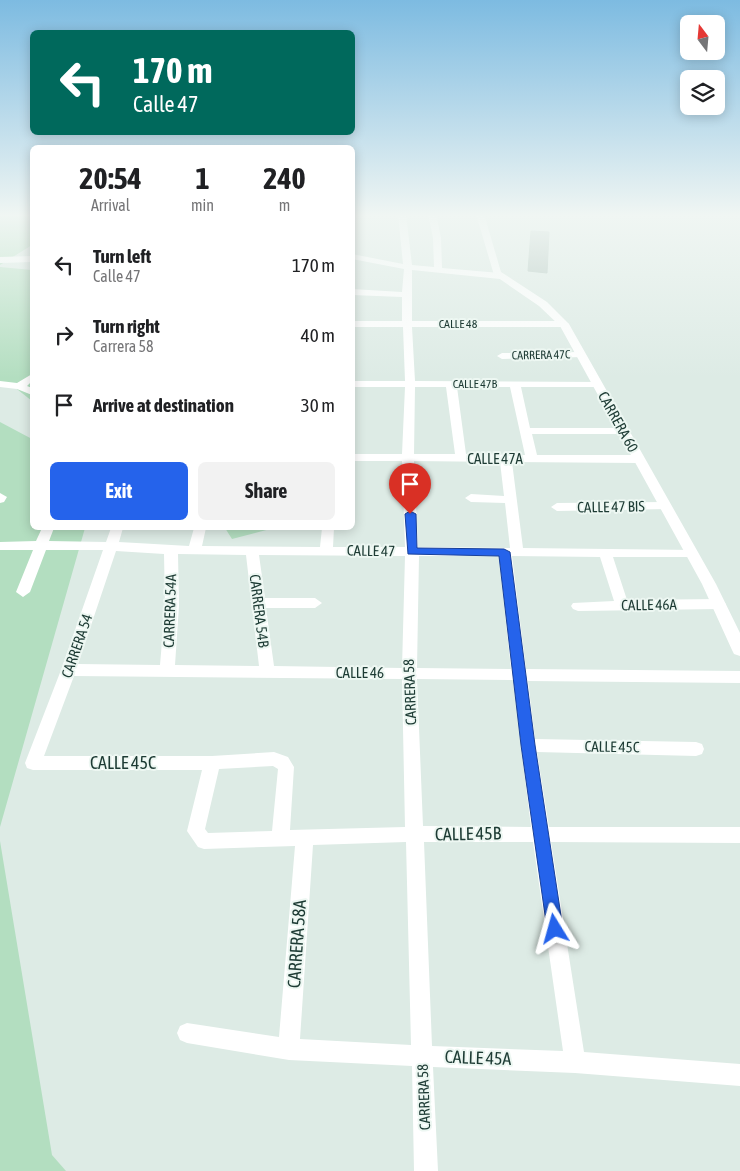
<!DOCTYPE html>
<style>
body{margin:0;font-family:"Asap Condensed",sans-serif;background:#f2f2f2;color:#202124;height:100vh;display:flex;flex-direction:column;font-size:19px;white-space:nowrap}
*{box-sizing:border-box;margin:0}
p{font-size:16px;color:#757577}
.icon{flex:none;width:28px;height:28px;fill:none;stroke:currentColor;stroke-width:2;stroke-linecap:round;stroke-linejoin:round}
.map{position:relative;flex:1;overflow:hidden}
.panel{position:absolute;left:30px;top:145px;width:325px;height:385px;display:flex;flex-direction:column;background:#fff;border-radius:8px;box-shadow:0 2px 12px #0003}
.panel>*{flex:none}
.guide{position:absolute;left:30px;top:30px;width:325px;height:105px;border-radius:8px;box-shadow:0 2px 12px #0003;background:#00695c;color:#fff;overflow:hidden}
.needle{width:32px;rotate:344deg}
.buttons{position:absolute;left:680px;top:15px;display:grid;gap:10px}
.buttons a{display:grid;place-items:center;width:45px;height:45px;border-radius:8px;background:#fff;box-shadow:0 2px 12px #0003;font-size:25px}
.pin{position:absolute;display:grid;place-items:center;width:42px;height:42px;color:#fff;margin:-51px -21px;border-radius:50% 50% 50% 0;rotate:-45deg;box-shadow:0 0 5px #0007}
.pin .icon{rotate:45deg}
.me{position:absolute;width:55px;margin:-28px;rotate:352deg;stroke-linejoin:round;filter:drop-shadow(0 0 4px #0008)}
.turn{display:flex;align-items:center;gap:18px;height:105px;padding:0 20px;font-size:22px}
.turn .icon{width:65px;height:65px;stroke-width:2.5}
.turn b{display:block;font-size:35px;line-height:42px}
.eta{display:flex;justify-content:space-evenly;align-items:center;height:85px;text-align:center}
.eta b{font-size:30px;font-weight:700;line-height:35px}
.primary-button{display:flex;gap:10px;margin-top:auto;padding:10px 20px}
.primary-button a{flex:1;height:58px;border-radius:8px;background:#2563eb;color:#fff;font-size:20px;font-weight:700;line-height:58px;text-align:center}
.primary-button a+a{background:#f2f2f2;color:#202124}
ul{padding:0;list-style:none}
li{display:flex;align-items:center;gap:15px;height:70px;padding:0 20px}
li div{flex:1}
li b{display:block;font-size:19px}
li em{font-style:normal}
.map>svg:first-child{display:block}
.green{fill:#b3dec0}
.building{fill:#b2c5be;stroke:#afc4bc}
.lines{fill:none;stroke-linecap:round;stroke-linejoin:round}
.minor{fill:#fff;fill-rule:evenodd}
.tertiary{fill:#fff;fill-rule:evenodd}
.route{fill:#2563eb;stroke:#184099}
.labels{text-anchor:middle;stroke-width:4;stroke-linejoin:round;paint-order:stroke}
.far-street-label{font-size:12px;fill:#1d3b34;stroke:#edf7f2}
.street-label{font-size:15px;fill:#1d3b34;stroke:#edf7f2}
.near-street-label{font-size:18px;fill:#1d3b34;stroke:#edf7f2}
</style>
<div class="map">
<svg width="740" height="1171" viewBox="0 0 740 1171">
<rect width="100%" height="100%" fill="#ddebe5"/>
<!-- green -->
<path class="green" d="M0 214 23 216 32 214V245L0 265Z
M0 267 32 270V401L8 382 0 383Z
M0 422 32 439V528H85L0 827Z
M225 528H274L232 539Z
M0 841 52 1155 66 1171H0Z"/>
<!-- building -->
<path class="building" d="M531 231 549 232 547 273 528 271Z"/>
<g class="lines">
<!-- minor -->
<path class="minor" d="M398 214H406L412 265 434 267 433 238 428 214H436L441 238 442 268 500 273 504 276 500 279 412 270V321H564L569 324 564 327H412L415 381 601 382V386L597 387H521L530 428H623L629 431 623 434H532L537 455H638L644 459 638 463 512 462 523 548 696 550 698 553 691 557H613L627 600 719 599 726 604 719 609 578 611 573 609 571 606 573 603 614 601 600 557 512 556 526 669 740 671V683L528 681 535 739 696 742 702 744 704 749 702 754 696 756 537 752 549 827H740V843L551 842 584 1052 740 1064V1086L575 1073 433 1067 438 1171H414L412 1066 289 1060 187 1043 180 1040 177 1033 180 1026 187 1023 279 1037 295 846 204 849 198 847 187 831 202 770H33L27 768 25 763 61 670 103 550H46L30 592 23 597 16 592 33 550H0V542L36 541 42 528H54L49 541 106 542 111 528H123L119 542 189 546 194 528H206L202 546 320 547 322 528H334L333 547H405L402 461H352V454H402L405 387H352V381H405L403 327H352V321H402V297L352 295V289L402 292 404 269 352 259V254L403 264ZM415 387H446L455 454H414ZM457 387H510L525 455 466 454ZM414 461 500 462 504 496 471 494 465 498 471 502 505 503 510 548 418 547ZM116 551 164 554 165 606 160 665 78 664ZM178 554 246 555 259 666 175 665 179 606ZM259 555 405 556 402 668 274 666 266 608H315L322 603 315 598H265ZM419 556H499L511 669 417 668ZM74 676 402 679 405 827 290 830 294 767 288 757 274 752 212 756H44ZM417 679 513 680 531 827 423 826ZM273 766 278 769 272 831 208 833 205 829 219 769ZM406 842 411 1045 300 1039 313 845ZM424 842H533L563 1051 432 1046Z
M32 256V262L0 263V257Z
M580 352 584 353V357L502 359 497 356 502 353Z
M32 374V381L27 386 32 388V395L17 389 0 387V381L17 383Z
M0 493 7 497 4 502 0 503Z
M665 502 671 506 669 509 557 511 551 507 557 503Z"/>
<!-- tertiary -->
<path class="tertiary" d="M476 214H484L501 272 547 302 569 324 716 584 740 633V656L734 654 732 650 702 584 560 326 539 306 494 275Z"/>
</g>
<!-- sky -->
<linearGradient id="sky" x2="0" y2="1"><stop stop-color="#7dbbe1"/><stop offset="0.57" stop-color="#f0f6f3"/><stop offset="1" stop-color="#f0f6f3" stop-opacity="0"/></linearGradient>
<rect width="740" height="378" fill="url(#sky)"/>
<!-- route -->
<path class="route" d="M410 511 416 514 417 548 504 549 510 552 535 745 563 929 561 934 555 936 550 934 547 929 521 745 499 556 408 554 405 514Z"/>
<g class="labels">
<!-- far-street labels -->
<g class="far-street-label">
<text x="458" y="328">CALLE 48</text>
<text transform="translate(541 355) rotate(-1)" y="4">CARRERA 47C</text>
<text x="475" y="388">CALLE 47B</text>
</g>
<!-- street labels -->
<g class="street-label">
<text transform="translate(618 422) rotate(61)" y="5">CARRERA 60</text>
<text x="495" y="464">CALLE 47A</text>
<text transform="translate(611 507) rotate(-1)" y="5">CALLE 47 BIS</text>
<text transform="translate(371 551) rotate(1)" y="5">CALLE 47</text>
<text transform="translate(649 605) rotate(-1)" y="5">CALLE 46A</text>
<text transform="translate(170 611) rotate(-88)" y="5">CARRERA 54A</text>
<text transform="translate(259 611) rotate(83)" y="5">CARRERA 54B</text>
<text transform="translate(77 646) rotate(-71)" y="5">CARRERA 54</text>
<text x="360" y="678">CALLE 46</text>
<text transform="translate(410 692) rotate(-92)" y="5">CARRERA 58</text>
<text transform="translate(612 747) rotate(1)" y="5">CALLE 45C</text>
<text transform="translate(424 1097) rotate(-92)" y="5">CARRERA 58</text>
</g>
<!-- near-street labels -->
<g class="near-street-label">
<text x="123" y="769">CALLE 45C</text>
<text transform="translate(468 834) rotate(-1)" y="6">CALLE 45B</text>
<text transform="translate(297 944) rotate(-86)" y="6">CARRERA 58A</text>
<text transform="translate(478 1058) rotate(2)" y="6">CALLE 45A</text>
</g>
</g>
</svg>
<div class="buttons">
<a><svg class="needle" viewBox="-14 -14 28 28"><path d="M0-13l5 13h-10z" fill="#e53935"/><path d="M0 13l5-13h-10z" fill="#757577"/></svg></a>
<a><svg class="icon" aria-label="layers" viewBox="0 0 24 24"><path d="M12 4l9 5-9 5-9-5zM3 14l9 5 9-5"/></svg></a>
</div>
<div class="pin" style="left:410px;top:514px;background:#d93025"><svg class="icon" aria-label="arrive" viewBox="0 0 24 24"><path d="M6 21V4h12l-3 4 3 4H6"/></svg></div>
<svg class="me" style="left:555px;top:929px" viewBox="-20 -20 40 40"><path d="M0-17L14 15 0 8-14 15z" fill="#2563eb" stroke="#fff" stroke-width="4"/></svg>
<div class="guide">
<div class="turn"><svg class="icon" aria-label="left" viewBox="0 0 24 24"><path d="M17 20v-9H6M10 6l-5 5 5 5"/></svg><div><b>170 m</b>Calle 47</div></div>
</div>
<section class="panel">
<div class="eta">
<div><b>20:54</b><p>Arrival</p></div>
<div><b>1</b><p>min</p></div>
<div><b>240</b><p>m</p></div>
</div>
<ul>
<li><svg class="icon" aria-label="left" viewBox="0 0 24 24"><path d="M17 20v-9H6M10 6l-5 5 5 5"/></svg><div><b>Turn left</b><p>Calle 47</p></div><em>170 m</em></li>
<li><svg class="icon" aria-label="right" viewBox="0 0 24 24"><path d="M7 20v-9h11M14 6l5 5-5 5"/></svg><div><b>Turn right</b><p>Carrera 58</p></div><em>40 m</em></li>
<li><svg class="icon" aria-label="arrive" viewBox="0 0 24 24"><path d="M6 21V4h12l-3 4 3 4H6"/></svg><div><b>Arrive at destination</b></div><em>30 m</em></li>
</ul>
<div class="primary-button"><a>Exit</a><a>Share</a></div>
</section>
</div>
